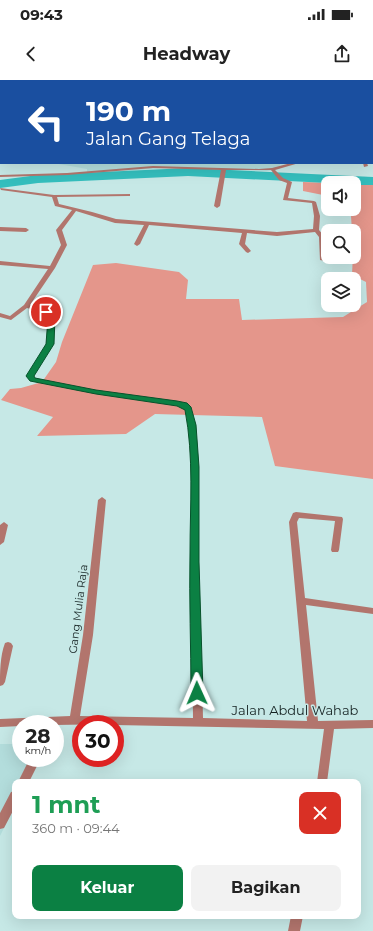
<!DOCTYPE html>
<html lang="id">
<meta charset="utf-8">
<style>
body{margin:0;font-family:Montserrat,sans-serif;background:#f2f2f2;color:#222;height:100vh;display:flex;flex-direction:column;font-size:15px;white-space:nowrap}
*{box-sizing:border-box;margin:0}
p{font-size:13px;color:#767676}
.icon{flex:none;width:22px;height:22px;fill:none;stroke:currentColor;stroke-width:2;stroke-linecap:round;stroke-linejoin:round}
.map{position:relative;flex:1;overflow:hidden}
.panel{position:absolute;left:12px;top:699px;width:349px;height:140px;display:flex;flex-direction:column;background:#fff;border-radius:8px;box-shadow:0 4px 16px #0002}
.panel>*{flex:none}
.banner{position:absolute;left:0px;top:0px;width:373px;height:84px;box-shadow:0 4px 16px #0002;background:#1a4fa0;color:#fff;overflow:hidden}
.buttons{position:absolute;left:321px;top:96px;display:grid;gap:8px}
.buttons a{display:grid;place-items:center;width:40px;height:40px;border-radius:8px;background:#fff;box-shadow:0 4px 16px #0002;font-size:20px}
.speed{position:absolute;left:12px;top:635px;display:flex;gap:8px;font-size:20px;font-weight:700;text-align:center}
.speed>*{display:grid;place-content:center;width:52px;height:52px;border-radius:50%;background:#fff;box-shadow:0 4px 16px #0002;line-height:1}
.speed small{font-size:10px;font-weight:400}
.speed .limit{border:6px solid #d22;background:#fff;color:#111}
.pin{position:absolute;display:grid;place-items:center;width:34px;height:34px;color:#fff;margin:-17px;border:2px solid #fff;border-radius:50%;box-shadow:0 1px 4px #0007}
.me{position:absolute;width:44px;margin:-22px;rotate:359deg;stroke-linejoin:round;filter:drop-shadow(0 0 3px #0008)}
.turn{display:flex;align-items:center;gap:14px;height:84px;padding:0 20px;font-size:18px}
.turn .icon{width:52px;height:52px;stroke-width:2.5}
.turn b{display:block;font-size:28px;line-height:34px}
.round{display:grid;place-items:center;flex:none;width:42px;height:42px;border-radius:8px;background:#f2f2f2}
.overview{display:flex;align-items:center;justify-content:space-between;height:68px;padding:0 20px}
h1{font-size:24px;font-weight:700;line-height:30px;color:#1e9e55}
.action{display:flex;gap:8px;margin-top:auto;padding:8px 20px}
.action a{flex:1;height:46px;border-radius:8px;background:#0b8043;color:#fff;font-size:16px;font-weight:700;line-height:46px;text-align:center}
.action a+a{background:#f2f2f2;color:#222}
.status{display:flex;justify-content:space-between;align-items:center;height:28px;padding:0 20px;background:#fff;direction:ltr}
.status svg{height:11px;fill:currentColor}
header{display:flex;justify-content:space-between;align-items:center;height:52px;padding:0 20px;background:#fff;font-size:18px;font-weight:700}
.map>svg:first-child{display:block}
.built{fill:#b3dddc}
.green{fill:#e4968b}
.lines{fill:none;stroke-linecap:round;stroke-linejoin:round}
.river{fill:#34bebd;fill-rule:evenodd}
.minor{fill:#b2756d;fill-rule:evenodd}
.route{fill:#0b8043;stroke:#07532c}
.labels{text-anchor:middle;stroke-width:3;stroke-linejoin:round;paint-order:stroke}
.street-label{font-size:11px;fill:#142121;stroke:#c6e8e6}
.near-street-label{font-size:13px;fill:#142121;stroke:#c6e8e6}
</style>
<div class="status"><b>09:43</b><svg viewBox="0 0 49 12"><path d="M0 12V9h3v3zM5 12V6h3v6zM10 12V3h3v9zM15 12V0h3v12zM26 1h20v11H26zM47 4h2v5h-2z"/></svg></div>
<header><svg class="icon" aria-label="back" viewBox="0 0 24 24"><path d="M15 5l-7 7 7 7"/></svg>Headway<svg class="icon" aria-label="share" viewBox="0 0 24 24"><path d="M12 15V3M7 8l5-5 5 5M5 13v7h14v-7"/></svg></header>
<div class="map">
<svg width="373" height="851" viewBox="0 0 373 851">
<rect width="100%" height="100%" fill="#c6e8e6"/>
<!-- built -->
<path class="built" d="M53 83H280V89L267 91 174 87 87 94V89Z
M0 664H21V678H39L27 702H15V726L0 756Z"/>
<!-- green -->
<path class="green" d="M303 102 332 103H328V116L303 111Z
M354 104 373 105V399L275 386 262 337 155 334 126 354 37 356 53 337 1 320 10 309 21 308 42 302 56 282 62 262 93 185 116 183 179 192 188 200 186 219H239L242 240 343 237 367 222 366 202 352 195 354 151H352L351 136 337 129H354Z"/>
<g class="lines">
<!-- river -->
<path class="river" d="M188 88 373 97V105H354V103H328L188 96 38 103 0 108V100L38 95Z"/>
<!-- minor -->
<path class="minor" d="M15 0H40L41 1H16Z
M336 0H340L341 1H337Z
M372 59H373V61H372Z
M372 74H373V76H372Z
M291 83H299L275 90 283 98 292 102 288 118 314 121 316 122 320 136 319 150 325 157V181L320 180 319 157 315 152 277 156 247 153 245 164 251 171 248 173 246 172 239 164 242 153 149 145 140 164 137 166 134 164 144 145 115 143 76 131 62 150 67 165 55 188 30 225 48 231 54 237 52 266 33 296 35 298 96 310 177 321 186 324 190 328 196 345 199 387V482L203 638 307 641 289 442 293 433 296 432 342 437 343 439 339 470 338 472H332L331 470 335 441 299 438 297 442 305 518 373 528V534L306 525 318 641 373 640V648L334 649 327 702H317L324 649 115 645V644L55 645V644H21V646L0 647V639L70 636 83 555 98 420 102 417 106 420 93 555 80 636 193 638 191 482V387L188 345 185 330 182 326 176 325 96 314 31 301 27 296 46 266 48 237 44 233 27 228 11 240 0 237V233L10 236 24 225 48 189 0 185V181L50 186 61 165 56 150 72 130 55 126 52 117 1 110 0 108 54 115 130 114V116H128L57 117 59 124 92 132 116 139 277 152 313 149 314 136 312 123 283 120 287 103 279 100 271 90H226L220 126 217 128 214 126 221 90 153 88 67 95 0 97V95L67 93 153 86 259 89 272 88Z
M363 83H367L368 86 364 87Z
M0 147 26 148 29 150 26 152 0 151Z
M4 442 8 445 4 462 0 465V445Z
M8 562 11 563 13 566 5 602 3 605 0 606C0 592 0 576 5 563Z
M30 678H41L29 702H18Z
M15 711V727L4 748 0 749V733L11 712Z
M291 836H303L300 851H288Z"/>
</g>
<!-- route -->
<path class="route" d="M43 230H48L55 237 54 264 34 296 35 298 96 310 177 321 187 323 191 327 196 345 199 387V482L203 613 201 617 197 618 193 617 191 613C191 567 189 520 190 473 190 425 194 377 185 330L177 326 96 314 30 301 26 296 46 264 48 238 42 232Z"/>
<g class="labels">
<!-- street labels -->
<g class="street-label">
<text transform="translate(78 529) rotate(-83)" y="4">Gang Mulia Raja</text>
</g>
<!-- near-street labels -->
<g class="near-street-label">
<text x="295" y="635">Jalan Abdul Wahab</text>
</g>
</g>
</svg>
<div class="buttons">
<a><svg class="icon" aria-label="sound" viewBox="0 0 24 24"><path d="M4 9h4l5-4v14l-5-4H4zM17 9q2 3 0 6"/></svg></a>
<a><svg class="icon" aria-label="search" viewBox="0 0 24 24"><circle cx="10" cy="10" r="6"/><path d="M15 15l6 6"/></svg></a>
<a><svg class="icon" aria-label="layers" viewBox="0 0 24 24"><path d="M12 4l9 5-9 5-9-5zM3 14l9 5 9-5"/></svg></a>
</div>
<div class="speed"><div>28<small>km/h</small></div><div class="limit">30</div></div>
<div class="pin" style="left:46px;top:232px;background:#d93025"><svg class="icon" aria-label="arrive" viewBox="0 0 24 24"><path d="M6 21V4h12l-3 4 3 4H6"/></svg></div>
<svg class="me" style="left:197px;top:613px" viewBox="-20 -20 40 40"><path d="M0-17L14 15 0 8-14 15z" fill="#0b8043" stroke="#fff" stroke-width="4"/></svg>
<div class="banner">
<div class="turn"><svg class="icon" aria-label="left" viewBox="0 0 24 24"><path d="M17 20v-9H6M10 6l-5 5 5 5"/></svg><div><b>190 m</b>Jalan Gang Telaga</div></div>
</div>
<section class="panel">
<div class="overview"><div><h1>1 mnt</h1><p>360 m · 09:44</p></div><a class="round" style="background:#d93025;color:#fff"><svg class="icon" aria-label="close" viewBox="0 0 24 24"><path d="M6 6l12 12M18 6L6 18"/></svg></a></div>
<div class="action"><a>Keluar</a><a>Bagikan</a></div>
</section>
</div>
